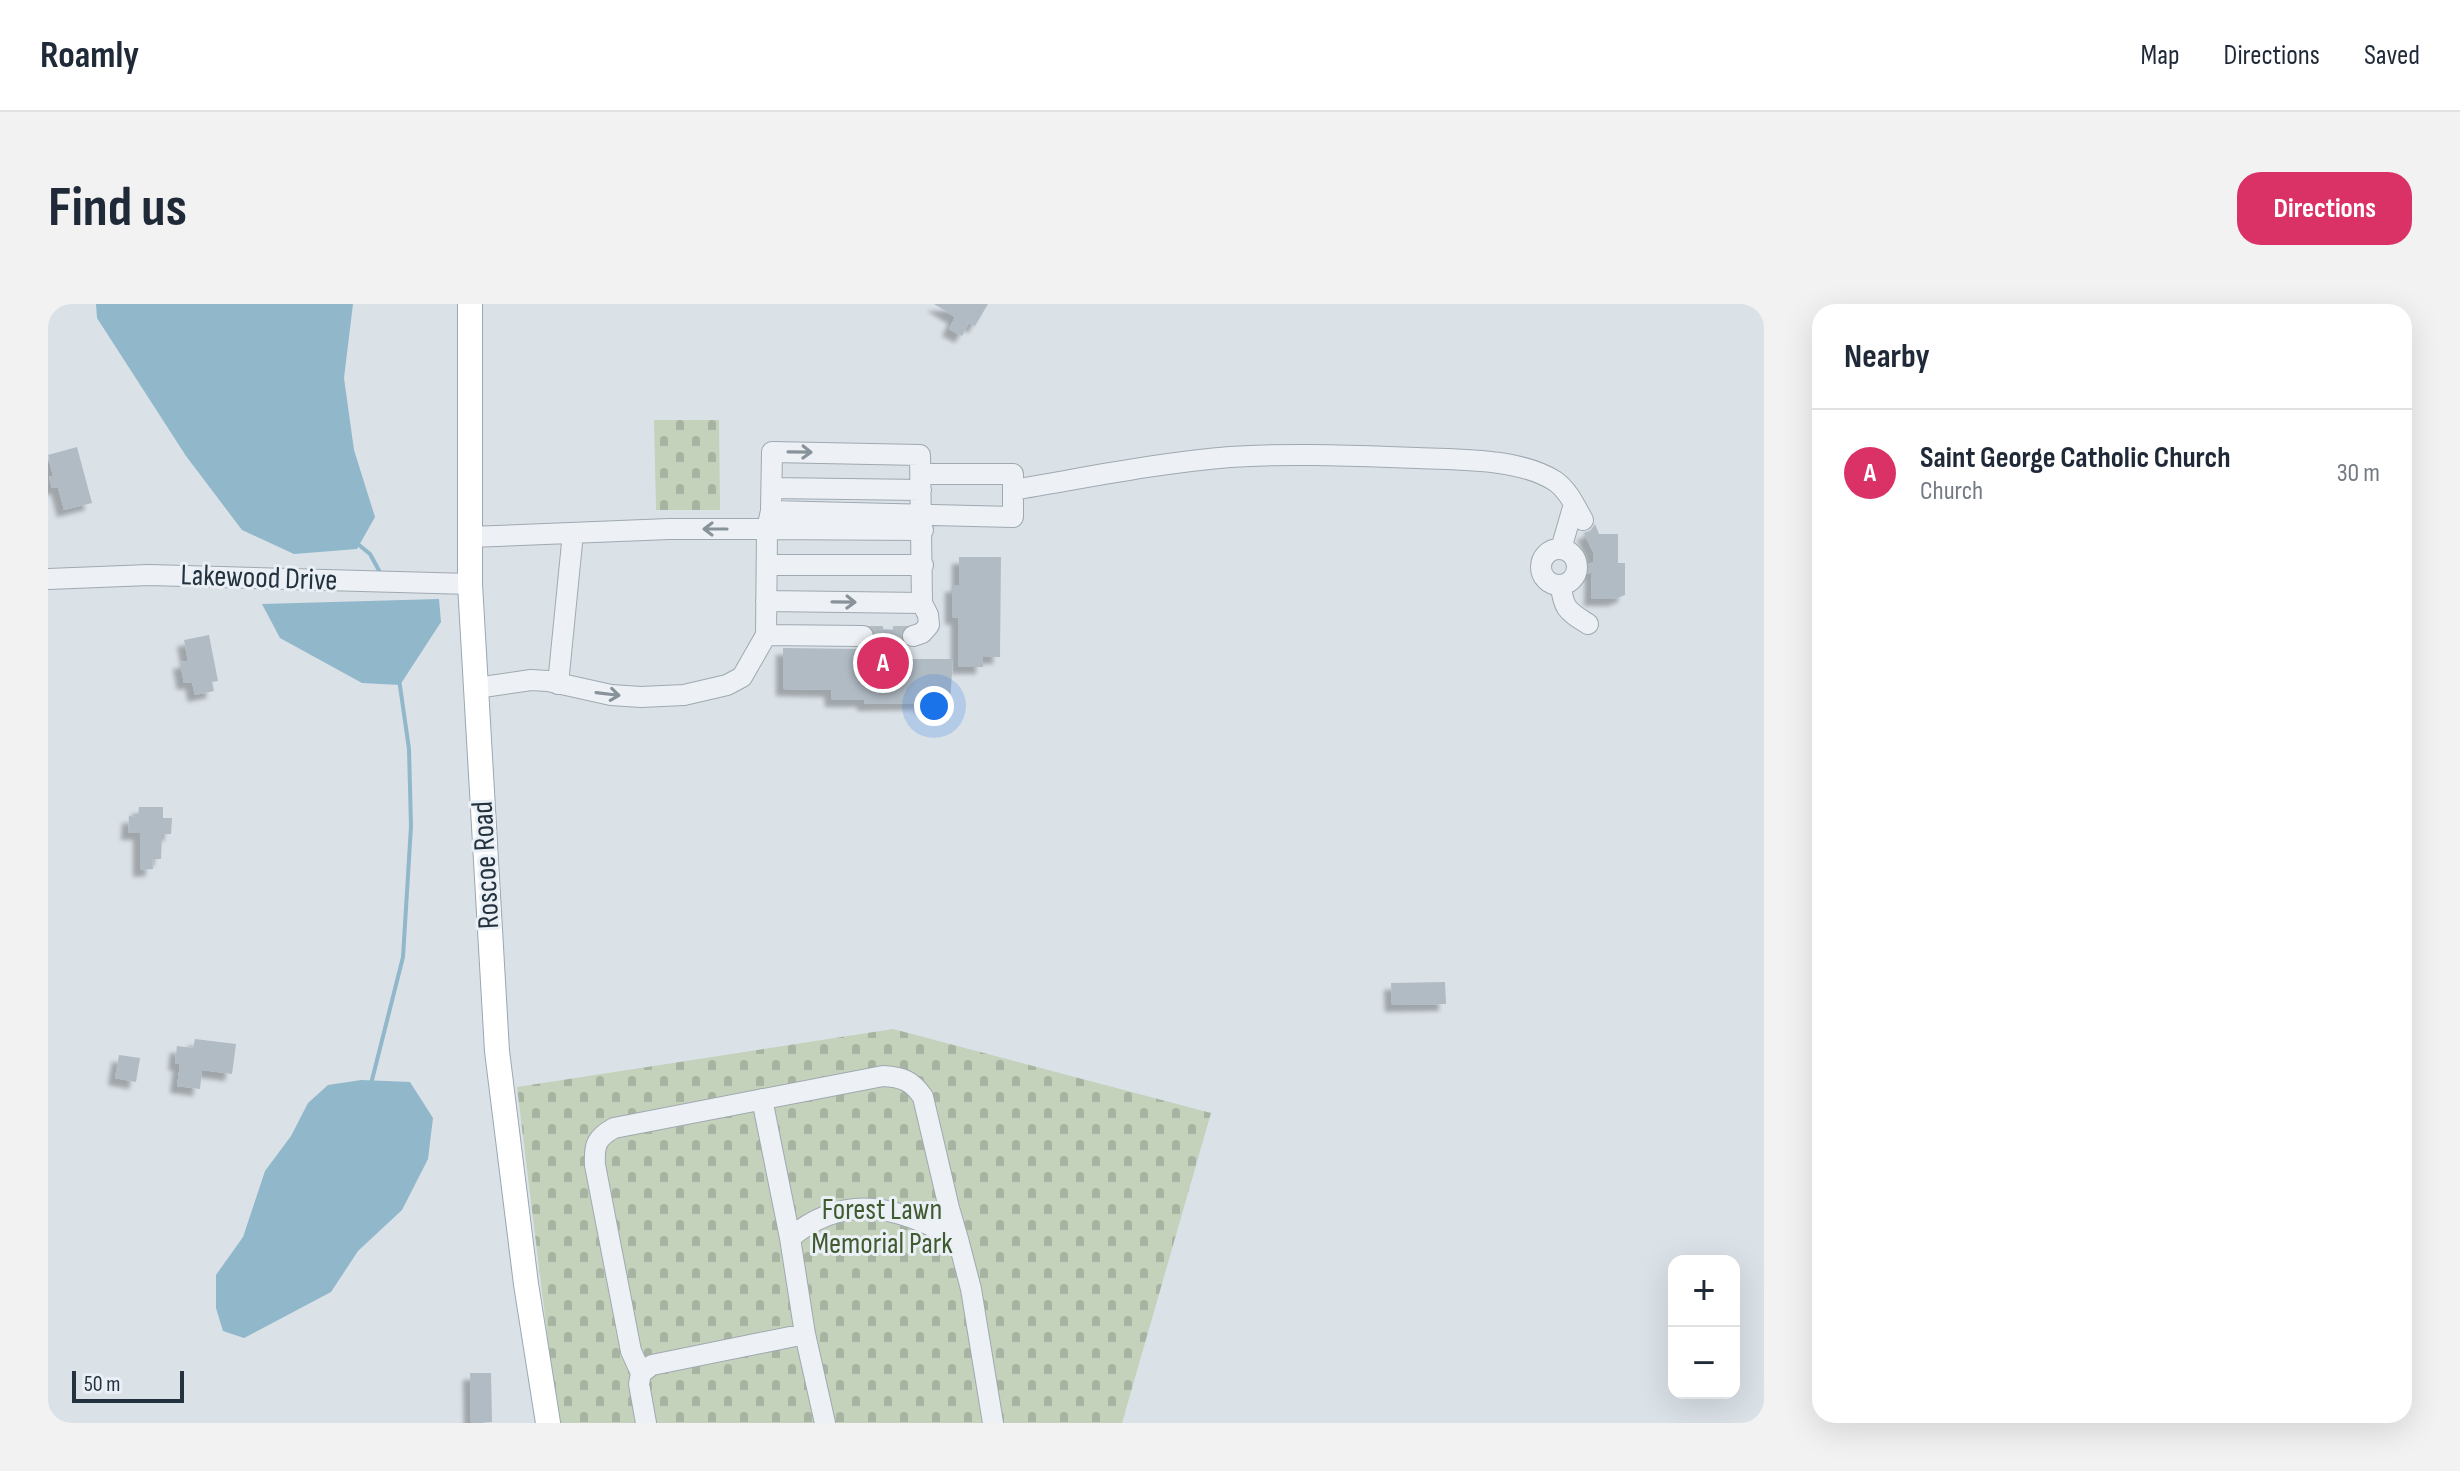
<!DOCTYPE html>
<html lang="en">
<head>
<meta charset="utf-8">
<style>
	:root { --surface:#fff; --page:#f2f2f3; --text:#1f2937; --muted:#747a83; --line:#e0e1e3; --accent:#da3167 }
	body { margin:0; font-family:"Sofia Sans Condensed",sans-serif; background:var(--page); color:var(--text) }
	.controls { position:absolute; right:24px; bottom:24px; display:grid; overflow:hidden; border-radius:16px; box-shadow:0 8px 32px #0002 }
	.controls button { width:72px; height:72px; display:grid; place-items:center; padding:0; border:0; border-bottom:2px solid var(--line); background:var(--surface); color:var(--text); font:40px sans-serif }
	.scale { position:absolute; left:24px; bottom:20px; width:112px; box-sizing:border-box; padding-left:8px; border:4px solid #23323e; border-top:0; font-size:22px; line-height:28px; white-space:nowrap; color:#23323e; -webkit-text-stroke:6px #eaf0f5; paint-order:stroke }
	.you { position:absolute; left:886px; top:402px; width:28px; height:28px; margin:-20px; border:6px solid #fff; border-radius:50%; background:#1a73e8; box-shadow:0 0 0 12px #1a73e833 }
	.badge { display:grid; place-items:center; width:52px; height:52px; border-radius:50%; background:var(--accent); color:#fff; font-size:26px; font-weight:700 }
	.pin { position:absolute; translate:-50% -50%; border:4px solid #fff; box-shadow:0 2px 8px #0006 }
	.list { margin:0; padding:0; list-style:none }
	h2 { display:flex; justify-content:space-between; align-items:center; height:104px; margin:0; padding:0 32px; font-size:34px }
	h2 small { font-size:26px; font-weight:400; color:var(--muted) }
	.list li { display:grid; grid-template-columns:52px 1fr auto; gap:24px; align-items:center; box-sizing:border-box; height:128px; padding:0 32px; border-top:2px solid var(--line) }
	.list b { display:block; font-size:30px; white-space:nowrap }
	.list p { margin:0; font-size:26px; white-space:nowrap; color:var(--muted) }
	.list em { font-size:26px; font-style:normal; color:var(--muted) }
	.map { position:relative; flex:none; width:1716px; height:1119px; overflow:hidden; border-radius:24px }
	header { display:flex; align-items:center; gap:48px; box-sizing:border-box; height:112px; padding:0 40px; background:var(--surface); border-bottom:2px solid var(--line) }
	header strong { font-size:38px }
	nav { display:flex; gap:44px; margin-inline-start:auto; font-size:28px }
	.intro { display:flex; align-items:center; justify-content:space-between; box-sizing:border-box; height:192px; padding:0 48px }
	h1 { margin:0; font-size:56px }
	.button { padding:20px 36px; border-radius:24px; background:var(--accent); color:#fff; font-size:28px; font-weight:700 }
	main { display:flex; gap:48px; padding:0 48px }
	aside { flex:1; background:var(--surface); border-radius:24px; box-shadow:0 8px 32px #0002 }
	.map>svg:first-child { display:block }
	.cemetery { fill:url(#cemetery-stones) }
	.water { fill:#91b7cb }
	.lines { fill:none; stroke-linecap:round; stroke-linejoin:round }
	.stream { stroke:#91b7cb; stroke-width:4 }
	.building { fill:#b1bbc4; filter:url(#shadow) }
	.minor-tunnel { stroke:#b5bec5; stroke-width:20; stroke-dasharray:20 10; stroke-linecap:butt }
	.minor-casing { stroke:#9fa9b1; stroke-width:22 }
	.major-casing { stroke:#99a8b3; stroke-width:26 }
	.minor { stroke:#edf1f5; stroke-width:20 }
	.major { stroke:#fff; stroke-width:24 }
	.oneway { stroke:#88929a }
	.labels { text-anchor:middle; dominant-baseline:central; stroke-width:6; stroke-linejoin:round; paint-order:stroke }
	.street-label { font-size:30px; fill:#23323e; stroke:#eaf0f5 }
	.park-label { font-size:30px; fill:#3f5b2f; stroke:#eaf0f5 }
</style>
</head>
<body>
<header>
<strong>Roamly</strong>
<nav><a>Map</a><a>Directions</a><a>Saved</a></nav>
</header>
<div class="intro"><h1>Find us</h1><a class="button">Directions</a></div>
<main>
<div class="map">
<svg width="1716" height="1119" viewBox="0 0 1716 1119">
	<defs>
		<pattern id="cemetery-stones" width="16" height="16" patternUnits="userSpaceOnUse" patternTransform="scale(2)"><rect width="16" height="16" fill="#c4d1bb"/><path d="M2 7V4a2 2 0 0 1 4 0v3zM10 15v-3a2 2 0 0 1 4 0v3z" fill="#a8b4a2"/></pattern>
		<filter id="shadow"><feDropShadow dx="-7" dy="7" stdDeviation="2" flood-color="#0004"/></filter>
	</defs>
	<rect width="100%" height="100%" fill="#dae1e7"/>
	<path class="cemetery" d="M606,116H671L672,206H608Z
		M845,725L1163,809L1074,1119H510L469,783Z"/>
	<path class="water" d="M48,0H305L296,74L306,146L327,213L309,245L246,250L194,226L138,152L49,14Z
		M391,295L393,318L352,381L314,379L232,334L214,300Z
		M313,776L362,778L385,814L380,855L354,906L310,947L283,988L196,1034L175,1027L168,1004V971L195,933L217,867L243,832L260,799L280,781Z"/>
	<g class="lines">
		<path class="stream" d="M311,241L322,250L334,272
			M324,776L355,653L363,522L361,445L351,375"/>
	</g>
	<path class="building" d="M886,0H940L927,22L921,19L914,32L901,25L907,13Z
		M29,143L44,199L16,206L10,183L4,184L1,173L5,172L0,151Z
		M1547,220L1551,230H1570V259H1577V291L1567,295H1543L1544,269L1520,270L1545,258V248L1536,229L1542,227Z
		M911,253H953L952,353H935V363H910V314L904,313V281H911Z
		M826,325L854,326L853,335L861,344V355H905L902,398H896V403L873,402V399L816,400V396H784L783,386L735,385V344L816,345L822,343L826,338Z
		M161,331L170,377L164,378L166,387L147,391L144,378L136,379L132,358L140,357L136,336Z
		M91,503H115V514H124L123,530H114L113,555H104L105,565L92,566V529H80L81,512L90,513Z
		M1397,678L1398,700L1344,701L1343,679Z
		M147,735L188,740L184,770L154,766L152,785L129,782L132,760L127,759L129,742L145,744Z
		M71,751L92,754L88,778L67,774Z
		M422,1069H443L444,1118L423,1119Z"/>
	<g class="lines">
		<path class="minor-tunnel" d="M815,332H865"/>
		<g class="minor-casing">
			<path id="minor" d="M724,184L873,186
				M965,186C1037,174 1109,159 1182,153C1244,149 1308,152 1370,154C1411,156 1471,154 1507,177C1520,186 1527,202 1535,216
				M723,207L965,213V170H873
				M422,233L621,225H719L718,331L694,373L679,381L636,391L593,393L563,391L500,377L483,376L428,384
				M1493 263a18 18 0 1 1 36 0a18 18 0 1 1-36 0Z
				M1513,245L1526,200
				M719,261H875
				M0,275L101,271L422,280
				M1513,281C1515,305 1520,307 1540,320
				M718,297L874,299
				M718,331L815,332
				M865,332L874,329L881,321L880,311L874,299L872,151L724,148L723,207L719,225L875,226
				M510,380L525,229
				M714,795L742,934
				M757,1030L777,1119
				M593,1069L583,1047L547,861C546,841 548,834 566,824L835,772C855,773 864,777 875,793L901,904L910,935
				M598,1119L591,1080L593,1069L604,1061L757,1030L742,934C798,887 851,903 910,935L923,985L945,1119"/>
		</g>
		<g class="major-casing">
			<path id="major" d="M422,0V280L449,747L478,980L500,1119"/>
		</g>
		<use href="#minor" class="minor"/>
		<use href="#major" class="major"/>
	</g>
	<defs><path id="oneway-shaft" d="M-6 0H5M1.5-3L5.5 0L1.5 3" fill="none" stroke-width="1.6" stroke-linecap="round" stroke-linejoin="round" transform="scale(2)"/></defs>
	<g class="oneway">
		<use href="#oneway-shaft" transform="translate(752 148) rotate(1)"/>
		<use href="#oneway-shaft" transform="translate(667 225) rotate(-180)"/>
		<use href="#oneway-shaft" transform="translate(796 298) rotate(1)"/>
		<use href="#oneway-shaft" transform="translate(560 390) rotate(7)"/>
	</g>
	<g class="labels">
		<g class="street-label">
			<text transform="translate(211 274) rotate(2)">Lakewood Drive</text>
			<text transform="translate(438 561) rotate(-93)">Roscoe Road</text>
		</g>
		<g class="park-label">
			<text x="834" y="906">Forest Lawn<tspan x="834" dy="34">Memorial Park</tspan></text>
		</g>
	</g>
</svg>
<div class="controls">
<button>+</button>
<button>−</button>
</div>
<div class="scale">50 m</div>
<div class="you"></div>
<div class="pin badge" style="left:835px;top:359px">A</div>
</div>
<aside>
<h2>Nearby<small></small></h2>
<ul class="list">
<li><span class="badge">A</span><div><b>Saint George Catholic Church</b><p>Church</p></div><em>30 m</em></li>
</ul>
</aside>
</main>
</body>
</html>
